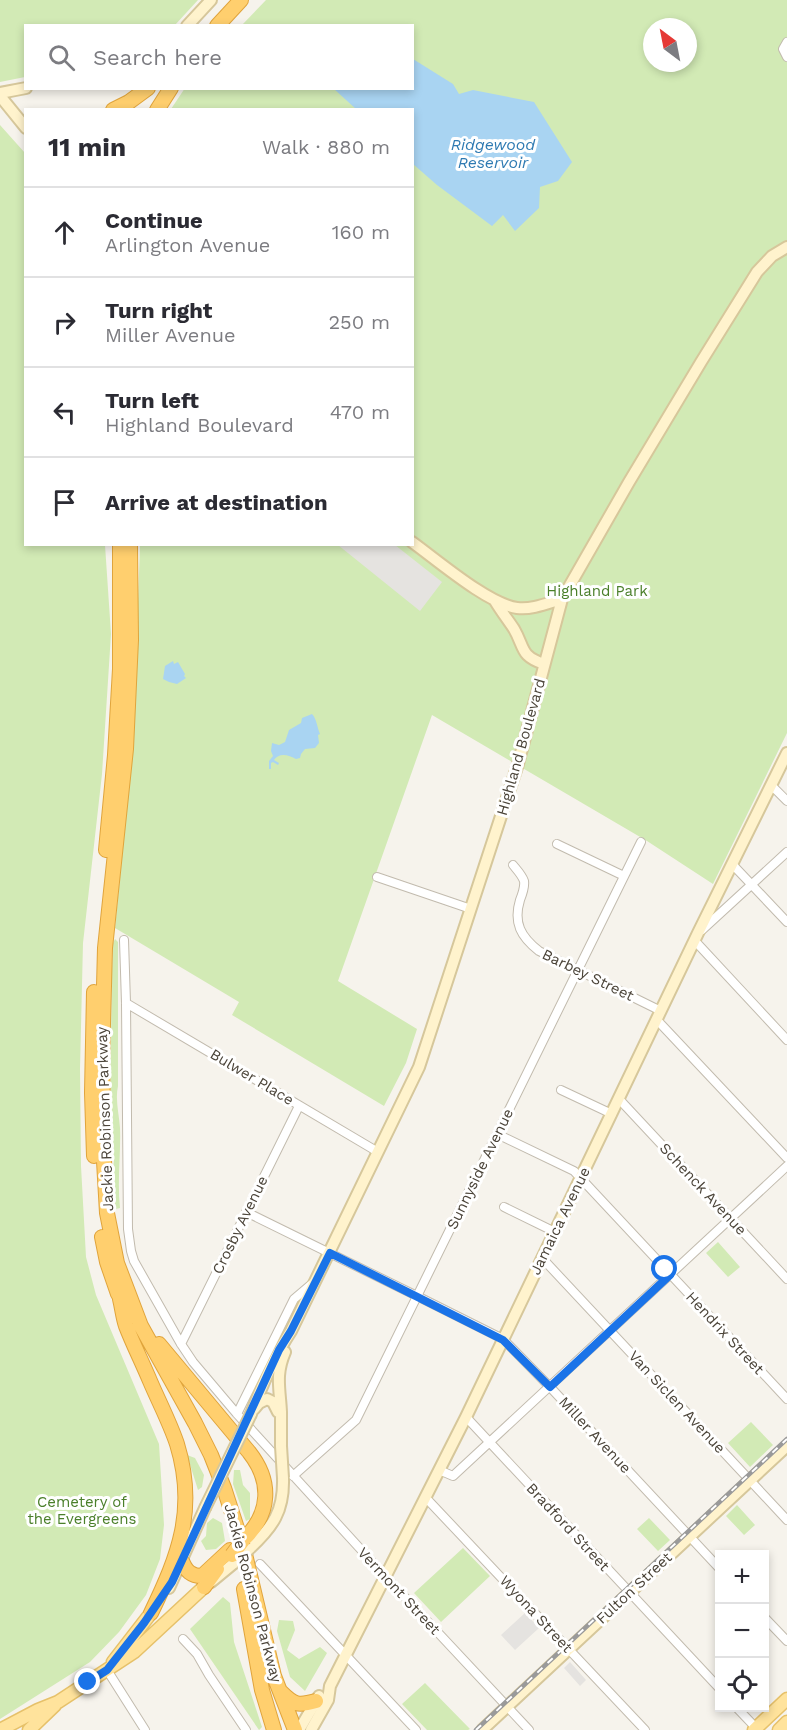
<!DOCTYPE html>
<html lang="en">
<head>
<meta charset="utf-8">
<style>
	:root { --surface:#fff; --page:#f2f2f3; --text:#2b2b33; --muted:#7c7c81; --line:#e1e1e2 }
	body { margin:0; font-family:"Work Sans",sans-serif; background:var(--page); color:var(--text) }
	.controls { position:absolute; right:18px; bottom:18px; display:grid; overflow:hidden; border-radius:0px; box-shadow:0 3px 9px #0003 }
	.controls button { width:54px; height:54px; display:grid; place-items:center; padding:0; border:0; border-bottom:2px solid var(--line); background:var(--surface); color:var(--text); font:30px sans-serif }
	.compass { position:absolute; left:643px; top:18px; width:54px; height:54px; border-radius:50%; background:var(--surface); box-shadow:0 3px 9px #0003; rotate:328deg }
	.stop { position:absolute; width:18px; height:18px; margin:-14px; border:4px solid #1a73e8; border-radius:50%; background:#fff }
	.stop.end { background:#1a73e8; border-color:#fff; box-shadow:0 2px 6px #0008 }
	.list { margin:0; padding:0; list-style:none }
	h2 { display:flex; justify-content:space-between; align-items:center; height:78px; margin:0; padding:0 24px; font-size:26px }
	h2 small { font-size:20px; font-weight:400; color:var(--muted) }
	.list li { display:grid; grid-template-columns:39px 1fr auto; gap:18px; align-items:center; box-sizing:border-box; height:90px; padding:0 24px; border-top:2px solid var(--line) }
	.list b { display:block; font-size:22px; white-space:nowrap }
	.list p { margin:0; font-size:20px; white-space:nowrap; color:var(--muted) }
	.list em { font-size:20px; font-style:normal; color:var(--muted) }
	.icon { flex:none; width:33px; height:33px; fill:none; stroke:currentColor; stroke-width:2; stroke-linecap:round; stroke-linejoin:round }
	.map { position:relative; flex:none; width:787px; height:1730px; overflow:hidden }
	.search { position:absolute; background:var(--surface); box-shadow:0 3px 9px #0003; left:24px; top:24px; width:390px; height:66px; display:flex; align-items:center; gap:15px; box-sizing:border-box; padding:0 21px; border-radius:0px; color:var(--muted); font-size:22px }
	.panel { position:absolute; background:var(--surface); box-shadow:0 3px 9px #0003; left:24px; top:108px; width:390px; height:438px; border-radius:0px }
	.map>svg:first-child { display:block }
	.green { fill:#d2eab5; fill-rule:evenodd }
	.parking { fill:#e5e3e0 }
	.water { fill:#a9d4f2 }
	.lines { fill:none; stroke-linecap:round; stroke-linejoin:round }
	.street-casing { stroke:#c2bbae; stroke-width:10 }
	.secondary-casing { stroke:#d6c79b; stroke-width:14 }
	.primary-casing { stroke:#e6c16a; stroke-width:15 }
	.highway-casing { stroke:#e0a43c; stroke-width:16 }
	.street { stroke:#fff; stroke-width:8 }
	.secondary { stroke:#fff3cd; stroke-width:10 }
	.primary { stroke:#ffe39c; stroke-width:12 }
	.highway { stroke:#ffcf6e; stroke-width:14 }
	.rail-casing { stroke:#9a9a9a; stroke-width:4.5 }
	.rail { stroke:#fff; stroke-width:2; stroke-dasharray:7; stroke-linecap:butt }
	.secondary-bridge-casing { stroke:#d6c79b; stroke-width:14; stroke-linecap:butt }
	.highway-bridge-casing { stroke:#e0a43c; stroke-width:16; stroke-linecap:butt }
	.secondary-bridge { stroke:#fff3cd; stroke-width:10 }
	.highway-bridge { stroke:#ffcf6e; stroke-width:14 }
	.route { stroke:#1a73e8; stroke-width:8 }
	.labels { text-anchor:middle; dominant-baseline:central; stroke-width:6; stroke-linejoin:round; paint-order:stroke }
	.park-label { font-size:15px; fill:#4a7f2a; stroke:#fff }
	.street-label { font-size:15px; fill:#4b4439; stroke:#fff }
	.water-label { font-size:16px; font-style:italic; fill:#2e7ab2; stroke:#fff }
</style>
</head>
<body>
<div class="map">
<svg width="787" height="1730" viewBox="0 0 787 1730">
	<rect width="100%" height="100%" fill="#f6f3ec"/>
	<path class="green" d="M0,0H198L175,25L26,26L25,77L0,82Z
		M266,0H787V733L713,884L647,841L432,715L338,981L417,1029L406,1063L384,1106L232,1015L239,1002L115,928L133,744L140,545L412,544V110L171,109L185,88H412V26L242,25ZM652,27H688V63H652Z
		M0,125L25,153L26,544L105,545L111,634L102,774L83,943L80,1069L81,1166L86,1257L96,1295L159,1444L164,1525L160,1559L146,1595L119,1632L90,1662L0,1719Z
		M115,939L118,942V1086C115,1100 119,1113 120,1128C121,1154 117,1181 120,1208L116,1209L115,1207L111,1184L114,1161L110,1099L112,971L113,943Z
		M718,1242L740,1267L728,1277L706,1253Z
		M751,1422L773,1445L750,1467L728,1443Z
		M187,1455L195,1458L204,1475L202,1487L198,1490Z
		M234,1470H240L243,1485L250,1493V1519L246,1521L233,1484Z
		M737,1505L755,1525L744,1535L726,1516Z
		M213,1518L222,1523L225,1541L216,1549L206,1550L201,1541L206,1536L207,1523Z
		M649,1518L670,1540L658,1551L637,1529Z
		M463,1548L490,1576L441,1622L414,1593Z
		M223,1597L230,1603L234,1642L262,1727L259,1730L190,1629Z
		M279,1620L293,1621L295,1630L287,1650L299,1659L320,1647L327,1653L305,1691L290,1677L277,1631Z
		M425,1683L470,1729L468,1730H427L402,1704Z"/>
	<path class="parking" d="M338,545H395L442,582L420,611Z
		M525,1613L539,1628L515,1650L501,1635Z
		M570,1662L586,1680L580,1686L564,1668Z"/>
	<path class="water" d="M413,59L453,84L459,94L473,90L534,102L572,162L558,181L540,187L539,208L515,231L503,215L492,226L437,185L413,164L412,110L356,109L334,89L412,88Z
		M173,661L174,664L178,662L185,674L184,676L186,678L177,684L169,682L163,679L165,666Z
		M312,714C317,719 317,728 320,734L318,735L319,743L315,748L305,749L301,754L300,758L296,759C289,755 279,752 274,760L279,763L278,765L273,762L271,763V769H269V761L273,756L271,751L272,743L279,745L285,742L289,730L301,723L302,718Z"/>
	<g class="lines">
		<g class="street-casing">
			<path id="street" d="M787,42L783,49L787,57
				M771,785L787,801
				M557,844L624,876
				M732,864L787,922
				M513,865C517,870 522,875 524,881C525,887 522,895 520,900C513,923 521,937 539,951L661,1011
				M377,877L471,909
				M702,930L787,852
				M124,940L126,1003L128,1229L131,1251L134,1261L181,1344L193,1362L237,1414L386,1577L529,1730
				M695,941L787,1040
				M126,1003L378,1152
				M657,1020L787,1158
				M561,1090L612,1114
				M619,1099L787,1279
				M497,1134L574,1171L787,1399
				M504,1207L555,1232
				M246,1212L417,1296L503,1339L550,1387L720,1569
				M542,1258L787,1520
				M181,1344L299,1106
				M237,1414L294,1299L314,1282
				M466,1417L720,1689
				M439,1470L453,1476L787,1166
				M293,1476L356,1420L641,842
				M426,1498L645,1730
				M260,1564L416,1730
				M764,1617L787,1641
				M183,1639L197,1654L209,1675L246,1730
				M107,1670L145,1730
				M737,1708L758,1730"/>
		</g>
		<g class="secondary-casing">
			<path id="secondary" d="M187,26L211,0
				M0,93L26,88
				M0,96L26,128
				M412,542C437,560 488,604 517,608C532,610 548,603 562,599
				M495,601C501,611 508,620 514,629C525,648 520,656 544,664
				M254,1409L259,1403L267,1399L273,1402L278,1412
				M251,1414C262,1385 274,1357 291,1331L419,1067L518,764L562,599L629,482L701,362L757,272L772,256L787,247
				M281,1446C281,1435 281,1424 281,1412C280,1389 275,1375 285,1352
				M249,1549C273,1527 284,1511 283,1478
				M211,1582L234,1563
				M169,1588L205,1508
				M299,1730L319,1696
				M311,1730L328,1700L330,1686L466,1417L698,933L787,753
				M482,1730L787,1446"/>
		</g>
		<g class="primary-casing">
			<path id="primary" d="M113,1662L151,1613
				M0,1730L38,1710L58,1702L134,1652L204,1587
				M29,1730L55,1705
				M754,1730L787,1699
				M779,1730L787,1722"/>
		</g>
		<g class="highway-casing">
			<path id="highway" d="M217,26L241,0
				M113,110L129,102L148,88
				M157,110L171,88
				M130,544L131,640L126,749L105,948L102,1062L104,1161L107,1213L117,1263L141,1326L195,1423L211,1455L224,1488L244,1550L274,1676L295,1730
				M106,850L115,755L120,669V544
				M94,1156L92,1093L94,992
				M102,1237L107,1262L118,1294
				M120,1299C122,1307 123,1317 126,1326C133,1344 142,1362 150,1381C159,1402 170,1423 177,1444C197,1509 179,1555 151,1613
				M159,1344L249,1452C272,1481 271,1513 244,1539
				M182,1561C186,1571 191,1576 202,1576L230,1550
				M204,1587L217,1569
				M244,1589L262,1690L274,1730
				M281,1692C294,1705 298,1706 316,1701"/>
		</g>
		<use href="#street" class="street"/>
		<use href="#secondary" class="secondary"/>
		<use href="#primary" class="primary"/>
		<use href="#highway" class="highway"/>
		<g class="rail-casing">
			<path id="rail" d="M476,1730L787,1439"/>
		</g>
		<use href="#rail" class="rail"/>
		<g class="secondary-bridge-casing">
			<path id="secondary-bridge" d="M281,1446L283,1478
				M205,1508L251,1414
				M234,1563L249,1549"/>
		</g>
		<g class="highway-bridge-casing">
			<path id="highway-bridge" d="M232,1555L244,1539"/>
		</g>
		<use href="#secondary-bridge" class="secondary-bridge"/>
		<use href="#highway-bridge" class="highway-bridge"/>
	</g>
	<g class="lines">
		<path class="route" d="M88,1682L107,1670L144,1623L172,1582L279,1350L291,1331L330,1253L503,1340L550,1387L670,1275L665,1269"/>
	</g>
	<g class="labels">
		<g class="park-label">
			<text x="597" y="591">Highland Park</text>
			<text x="82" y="1502">Cemetery of<tspan x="82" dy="17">the Evergreens</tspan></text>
		</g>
		<g class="street-label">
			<text transform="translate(521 747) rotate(-74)">Highland Boulevard</text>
			<text transform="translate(588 975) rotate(26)">Barbey Street</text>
			<text transform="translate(252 1077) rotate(31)">Bulwer Place</text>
			<text transform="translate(105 1119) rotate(-92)">Jackie Robinson Parkway</text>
			<text transform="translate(480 1169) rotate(-64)">Sunnyside Avenue</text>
			<text transform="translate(703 1189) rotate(47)">Schenck Avenue</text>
			<text transform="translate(560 1221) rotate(-64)">Jamaica Avenue</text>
			<text transform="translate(240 1225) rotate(-64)">Crosby Avenue</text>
			<text transform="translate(725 1333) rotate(47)">Hendrix Street</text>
			<text transform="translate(677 1402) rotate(47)">Van Siclen Avenue</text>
			<text transform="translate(595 1435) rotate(47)">Miller Avenue</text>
			<text transform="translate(568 1527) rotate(47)">Bradford Street</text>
			<text transform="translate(634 1588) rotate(-43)">Fulton Street</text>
			<text transform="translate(399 1591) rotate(47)">Vermont Street</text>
			<text transform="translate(253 1593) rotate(75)">Jackie Robinson Parkway</text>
			<text transform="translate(536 1614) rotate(47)">Wyona Street</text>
		</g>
		<g class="water-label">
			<text x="493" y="144">Ridgewood<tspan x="493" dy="18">Reservoir</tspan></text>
		</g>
	</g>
</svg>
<div class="controls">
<button>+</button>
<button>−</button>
<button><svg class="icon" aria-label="locate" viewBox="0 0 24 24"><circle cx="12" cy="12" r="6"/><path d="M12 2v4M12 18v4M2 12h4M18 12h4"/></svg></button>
</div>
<svg class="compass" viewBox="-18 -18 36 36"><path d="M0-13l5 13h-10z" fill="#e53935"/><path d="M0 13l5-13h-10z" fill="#7c7c81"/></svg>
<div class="stop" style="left:665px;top:1269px"></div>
<div class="stop end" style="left:88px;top:1682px"></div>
<div class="search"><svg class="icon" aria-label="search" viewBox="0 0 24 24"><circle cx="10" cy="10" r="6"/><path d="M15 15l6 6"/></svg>Search here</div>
<section class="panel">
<h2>11 min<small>Walk · 880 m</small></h2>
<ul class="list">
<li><svg class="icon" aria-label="ahead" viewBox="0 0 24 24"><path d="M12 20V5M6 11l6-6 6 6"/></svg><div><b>Continue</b><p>Arlington Avenue</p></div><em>160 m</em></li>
<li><svg class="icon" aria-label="right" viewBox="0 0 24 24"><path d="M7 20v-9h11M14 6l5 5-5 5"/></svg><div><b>Turn right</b><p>Miller Avenue</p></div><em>250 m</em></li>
<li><svg class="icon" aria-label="left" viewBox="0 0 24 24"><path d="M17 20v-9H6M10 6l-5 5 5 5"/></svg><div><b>Turn left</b><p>Highland Boulevard</p></div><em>470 m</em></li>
<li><svg class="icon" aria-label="arrive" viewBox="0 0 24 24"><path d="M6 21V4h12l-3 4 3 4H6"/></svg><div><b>Arrive at destination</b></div></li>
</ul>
</section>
</div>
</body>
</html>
